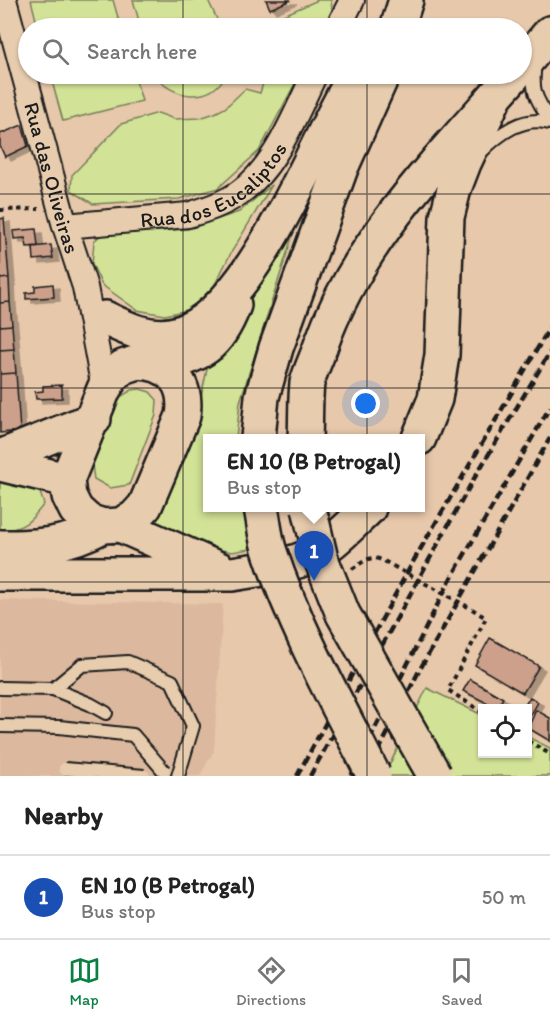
<!DOCTYPE html>
<html lang="en">
<head>
<meta charset="utf-8">
<style>
	:root { --surface:#fff; --page:#f2f2f2; --text:#222; --muted:#767676; --line:#e0e0e0; --accent:#0b8043 }
	body { margin:0; font-family:Itim,sans-serif; background:var(--page); color:var(--text) }
	.controls { position:absolute; right:18px; bottom:18px; display:grid; overflow:hidden; border-radius:0px; box-shadow:0 2px 4px #0004 }
	.controls button { width:54px; height:54px; display:grid; place-items:center; padding:0; border:0; border-bottom:2px solid var(--line); background:var(--surface); color:var(--text); font:30px sans-serif }
	.you { position:absolute; left:366px; top:404px; width:21px; height:21px; margin:-15px; border:4px solid #fff; border-radius:50%; background:#1a73e8; box-shadow:0 0 0 9px #1a73e833 }
	.badge { display:grid; place-items:center; width:39px; height:39px; border-radius:50%; background:var(--accent); color:#fff; font-size:20px; font-weight:700 }
	.pin { position:absolute; translate:-50% -50px; filter:drop-shadow(0 2px 3px #0008) }
	.pin::after { content:''; position:absolute; top:32px; width:21px; height:18px; background:inherit; clip-path:polygon(0 0,100% 0,50% 100%) }
	.popup { position:absolute; left:203px; top:434px; width:222px; height:78px; box-sizing:border-box; display:grid; place-content:center; border-radius:0px; background:var(--surface); filter:drop-shadow(0 2px 4px #0005); font-size:20px; white-space:nowrap; color:var(--muted) }
	.popup b { font-size:22px; color:var(--text) }
	.popup::after { content:''; position:absolute; left:50%; top:100%; margin-left:-12px; border:12px solid transparent; border-top-color:var(--surface) }
	.list { margin:0; padding:0; list-style:none }
	h2 { display:flex; justify-content:space-between; align-items:center; height:78px; margin:0; padding:0 24px; font-size:26px }
	h2 small { font-size:20px; font-weight:400; color:var(--muted) }
	.list li { display:grid; grid-template-columns:39px 1fr auto; gap:18px; align-items:center; box-sizing:border-box; height:84px; padding:0 24px; border-top:2px solid var(--line) }
	.list b { display:block; font-size:22px; white-space:nowrap }
	.list p { margin:0; font-size:20px; white-space:nowrap; color:var(--muted) }
	.list em { font-size:20px; font-style:normal; color:var(--muted) }
	.icon { flex:none; width:33px; height:33px; fill:none; stroke:currentColor; stroke-width:2; stroke-linecap:round; stroke-linejoin:round }
	.map { position:relative; flex:none; width:550px; height:776px; overflow:hidden }
	.search { position:absolute; background:var(--surface); box-shadow:0 2px 4px #0004; left:18px; right:18px; top:18px; height:66px; display:flex; align-items:center; gap:15px; box-sizing:border-box; padding:0 21px; border-radius:33px; color:var(--muted); font-size:22px }
	.sheet { height:162px; background:var(--surface) }
	nav { display:flex; justify-content:space-around; align-items:center; box-sizing:border-box; height:84px; border-top:2px solid var(--line); background:var(--surface); font-size:16px; color:var(--muted) }
	nav a { display:grid; justify-items:center; gap:3px }
	nav .on { color:var(--accent) }
	.map>svg:first-child { display:block }
	.built { fill:#dcb99e }
	.green { fill:#d2e296; stroke:#777f59; stroke-width:1.5 }
	.building { fill:#cca08b; stroke:#1c1c1c; stroke-width:1.5; filter:url(#shadow) }
	.lines { fill:none; stroke-linecap:round; stroke-linejoin:round }
	.lane-casing { stroke:#1c1c1c; stroke-width:16 }
	.street-casing { stroke:#1c1c1c; stroke-width:28 }
	.secondary-casing { stroke:#1c1c1c; stroke-width:38 }
	.primary-casing { stroke:#1c1c1c; stroke-width:38 }
	.highway-casing { stroke:#1c1c1c; stroke-width:38 }
	.path { stroke:#1c1c1c; stroke-width:4; stroke-dasharray:4.5 4.5; stroke-linecap:butt }
	.lane { stroke:#e7ccae; stroke-width:12 }
	.street { stroke:#e7ccae; stroke-width:24 }
	.secondary { stroke:#e7ccae; stroke-width:33 }
	.primary { stroke:#e7ccae; stroke-width:33 }
	.highway { stroke:#e7ccae; stroke-width:33 }
	.rail { stroke:#1c1c1c; stroke-width:4.5; stroke-dasharray:9 4.5; stroke-linecap:butt }
	.lane-bridge-casing { stroke:#1c1c1c; stroke-width:16; stroke-linecap:butt }
	.highway-bridge-casing { stroke:#1c1c1c; stroke-width:38; stroke-linecap:butt }
	.path-bridge { stroke:#1c1c1c; stroke-width:4; stroke-dasharray:4.5 4.5; stroke-linecap:butt }
	.lane-bridge { stroke:#e7ccae; stroke-width:12 }
	.highway-bridge { stroke:#e7ccae; stroke-width:33 }
	.grid { fill:none; stroke:#1c1c1c; stroke-width:1.5; stroke-opacity:0.55 }
	.labels { text-anchor:middle; dominant-baseline:central; stroke-width:4.5; stroke-linejoin:round; paint-order:stroke }
	.street-label { font-size:21px; fill:#1c1c1c; stroke:#e7ccae }
</style>
</head>
<body>
<div class="map">
<svg width="550" height="776" viewBox="0 0 550 776">
	<defs>
		<filter id="shadow"><feDropShadow dx="6" dy="4" stdDeviation="0" flood-color="#0004"/></filter>
	</defs>
	<rect width="100%" height="100%" fill="#e8c8ab"/>
	<filter id="ink" filterUnits="userSpaceOnUse"><feTurbulence type="fractalNoise" baseFrequency=".0167" numOctaves="2"/><feDisplacementMap in="SourceGraphic" scale="12" xChannelSelector="R" yChannelSelector="G"/><feConvolveMatrix kernelMatrix="1 2 1 2 8 2 1 2 1" color-interpolation-filters="sRGB"/></filter>
	<g filter="url(#ink)">
		<path class="built" d="M0,600L223,604L214,751L200,776H0Z"/>
		<path class="green" d="M31,0H113L121,28H38Z
			M133,0H208L221,28H141Z
			M318,0H331L332,10L323,28H254Z
			M50,74H134L142,101L63,121Z
			M154,74H226C212,105 171,99 154,74Z
			M266,74H300L259,151L218,188L179,199L93,204L71,190L72,175L121,124L158,113L174,119L200,118L215,113L225,108L245,89L260,93Z
			M272,185L232,251L214,286L192,309L165,315L137,310L102,285L92,264L94,241L101,235L188,229L239,212Z
			M304,199L240,402L236,438H208V508H242L256,548L232,552L207,547L156,522L182,456L194,430L209,360L221,359L248,294Z
			M140,389L150,392L157,400L156,415L129,485L110,488L94,479L92,465L120,397L132,390Z
			M0,477L38,487L44,504C31,521 23,530 0,530Z
			M427,688L482,715V754H528V737L550,748V776H384Z"/>
		<path class="building" d="M266,0H291L270,9Z
			M22,125L28,146L5,157L0,146V134Z
			M4,218L9,278L0,279V219Z
			M36,229L38,246L27,247L25,238L14,239L13,231Z
			M51,245L53,258L34,260L33,247Z
			M9,278L10,302L0,303V279Z
			M53,284L54,297L26,299V293L35,292V286Z
			M10,302L12,325L0,326V303Z
			M12,325L14,349L0,350V326Z
			M14,349L16,373L0,374V350Z
			M16,373L20,431L0,433V374Z
			M62,385V398L36,399L35,392L43,391V386Z
			M490,638L539,666L523,693L475,665Z
			M470,679L503,698L497,708L463,691Z
			M530,697L538,702L528,720V708H523Z
			M536,710L550,718V741L528,728Z"/>
		<g class="lines">
			<g class="lane-casing">
				<path id="lane" d="M535,63C531,90 535,98 550,120
					M481,152C499,134 523,115 550,123
					M0,688L53,689L82,665L128,662L172,681L193,726L178,776
					M53,689L90,704L106,713
					M0,726L59,727"/>
			</g>
			<g class="street-casing">
				<g id="street">
					<path id="s1" d="M4,0L65,226L85,287L104,389"/>
					<path d="M338,28L352,0"/>
					<path id="s2" d="M65,226L188,215C205,210 224,204 239,193C277,166 295,114 315,74"/>
				</g>
			</g>
			<g class="secondary-casing">
				<path id="secondary" d="M0,457L94,419
					M0,464L67,480"/>
			</g>
			<g class="primary-casing">
				<path id="primary" d="M522,66L550,33
					M105,318C127,329 150,340 175,334C252,317 316,136 356,74
					M138,362C171,363 188,384 183,416L145,506L134,518L120,525L103,526L88,521L76,510L69,496L67,480L104,389L113,375L123,367Z
					M161,366C202,354 218,347 234,305
					M419,438L435,399L442,355L447,217L454,189L464,163L496,95L515,74
					M120,525L219,569
					M0,547C40,547 67,545 103,526
					M0,574H232C261,569 298,566 323,549C339,538 355,521 369,508"/>
			</g>
			<g class="highway-casing">
				<path id="highway" d="M397,28L406,0
					M258,438L262,397L276,348L341,168L383,74
					M305,438C306,421 305,401 307,383C310,371 317,357 321,345C355,248 429,170 496,95"/>
			</g>
			<path class="path" d="M0,210L39,209
				M352,569C372,556 372,554 393,566
				M472,609L486,618L448,690L482,712
				M528,741L550,754"/>
			<use href="#lane" class="lane"/>
			<use href="#street" class="street"/>
			<use href="#secondary" class="secondary"/>
			<use href="#primary" class="primary"/>
			<use href="#highway" class="highway"/>
			<path class="rail" d="M297,776L414,560L550,327
				M310,776L472,482L550,352
				M351,776L450,580L550,407
				M366,776L419,671L550,438"/>
			<g class="lane-bridge-casing">
				<path id="lane-bridge" d="M59,727L133,735L164,771
					M65,769L144,776"/>
			</g>
			<g class="highway-bridge-casing">
				<path id="highway-bridge" d="M261,508C264,522 265,538 270,552C296,630 337,703 374,776
					M309,508L321,559L343,614L435,776"/>
			</g>
			<path class="path-bridge" d="M393,566L472,609"/>
			<use href="#lane-bridge" class="lane-bridge"/>
			<use href="#highway-bridge" class="highway-bridge"/>
		</g>
	</g>
	<path class="grid" d="M183,0V28M367,0V28M183,74V776M367,74V776M0,194H550M0,388H550M0,582H550"/>
	<g class="labels">
		<g class="street-label">
			<text stroke="none"><textPath href="#s2" startOffset="160">Rua dos Eucaliptos</textPath></text>
			<text stroke="none"><textPath href="#s1" startOffset="184">Rua das Oliveiras</textPath></text>
		</g>
	</g>
</svg>
<div class="controls">
<button><svg class="icon" aria-label="locate" viewBox="0 0 24 24"><circle cx="12" cy="12" r="6"/><path d="M12 2v4M12 18v4M2 12h4M18 12h4"/></svg></button>
</div>
<div class="you"></div>
<div class="pin badge" style="left:314px;top:581px;background:#1a4fb4">1</div>
<div class="popup"><b>EN 10 (B Petrogal)</b>Bus stop</div>
<div class="search"><svg class="icon" aria-label="search" viewBox="0 0 24 24"><circle cx="10" cy="10" r="6"/><path d="M15 15l6 6"/></svg>Search here</div>
</div>
<section class="sheet">
<h2>Nearby<small></small></h2>
<ul class="list">
<li><span class="badge" style="background:#1a4fb4">1</span><div><b>EN 10 (B Petrogal)</b><p>Bus stop</p></div><em>50 m</em></li>
</ul>
</section>
<nav>
<a class="on"><svg class="icon" aria-label="map" viewBox="0 0 24 24"><path d="M3 6l6-2 6 2 6-2v14l-6 2-6-2-6 2zM9 4v14M15 6v14"/></svg>Map</a>
<a><svg class="icon" aria-label="directions" viewBox="0 0 24 24"><path d="M12 3l9 9-9 9-9-9zM9 14v-3h6M13 9l2 2-2 2"/></svg>Directions</a>
<a><svg class="icon" aria-label="saved" viewBox="0 0 24 24"><path d="M7 4h10v16l-5-4-5 4z"/></svg>Saved</a>
</nav>
</body>
</html>
